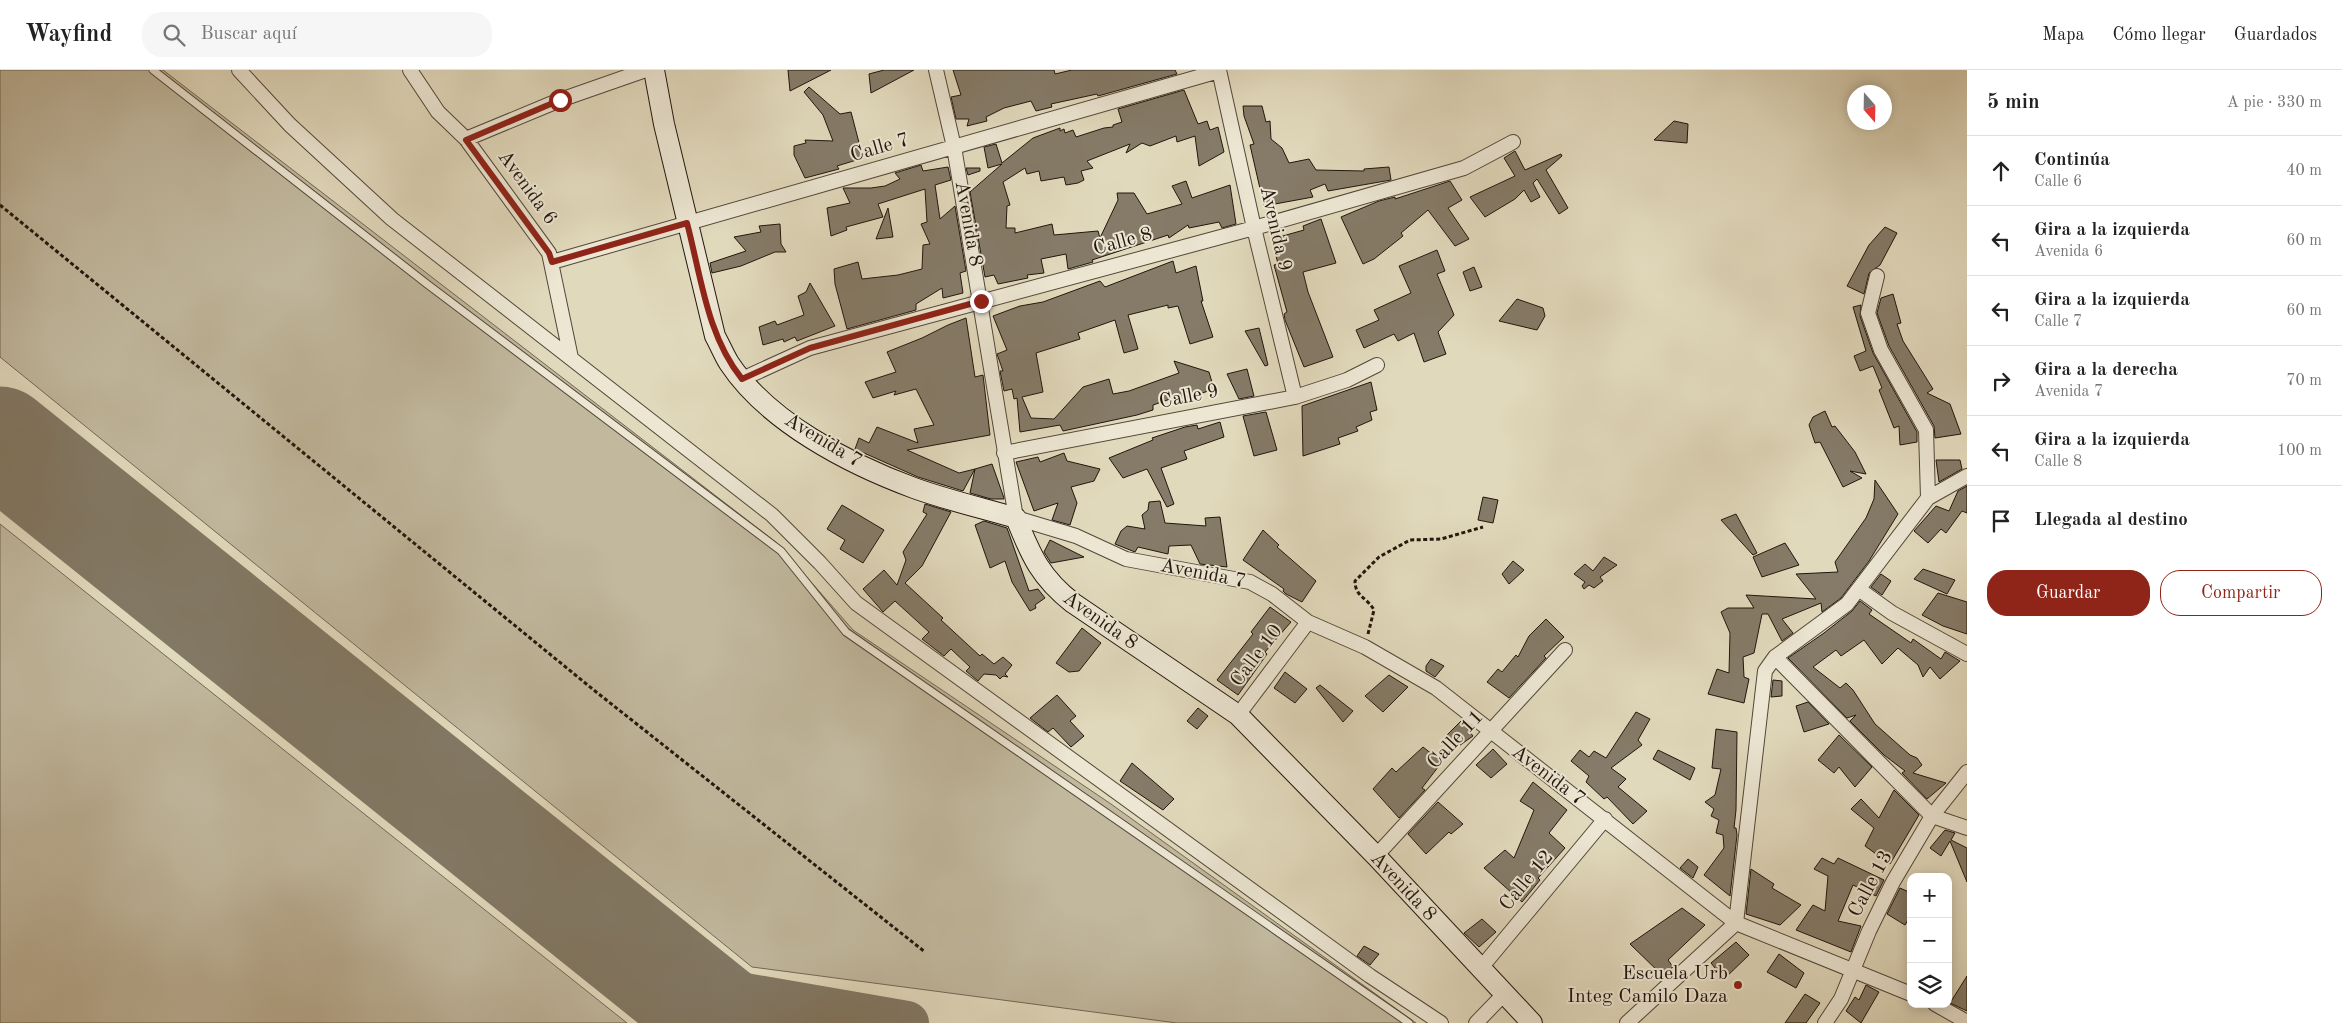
<!DOCTYPE html>
<html lang="es">
<head>
<meta charset="utf-8">
<style>
	:root { --surface:#fff; --page:#f6f6f6; --text:#222; --muted:#767676; --line:#e0e0e0; --accent:#8f2418 }
	body { margin:0; font-family:"Old Standard TT",serif; background:var(--page); color:var(--text) }
	.controls { position:absolute; right:15px; bottom:15px; display:grid; overflow:hidden; border-radius:10px; box-shadow:0 2px 12px #0003 }
	.controls button { width:45px; height:45px; display:grid; place-items:center; padding:0; border:0; border-bottom:1px solid var(--line); background:var(--surface); color:var(--text); font:25px sans-serif }
	.compass { position:absolute; left:1847px; top:15px; width:45px; height:45px; border-radius:50%; background:var(--surface); box-shadow:0 2px 12px #0003; rotate:160deg }
	.stop { position:absolute; width:15px; height:15px; margin:-11px; border:4px solid #8f2418; border-radius:50%; background:#fff }
	.stop.end { background:#8f2418; border-color:#fff; box-shadow:0 1px 5px #0008 }
	.list { margin:0; padding:0; list-style:none }
	h2 { display:flex; justify-content:space-between; align-items:center; height:65px; margin:0; padding:0 20px; font-size:21px }
	h2 small { font-size:16px; font-weight:400; color:var(--muted) }
	.list li { display:grid; grid-template-columns:32px 1fr auto; gap:15px; align-items:center; box-sizing:border-box; height:70px; padding:0 20px; border-top:1px solid var(--line) }
	.list b { display:block; font-size:19px; white-space:nowrap }
	.list p { margin:0; font-size:16px; white-space:nowrap; color:var(--muted) }
	.list em { font-size:16px; font-style:normal; color:var(--muted) }
	.actions { display:flex; gap:10px; padding:15px 20px }
	.actions a { flex:1; padding:11px 0; border:1px solid var(--accent); border-radius:20px; text-align:center; font-size:18px; color:var(--accent) }
	.actions .main { background:var(--accent); color:#fff }
	.icon { flex:none; width:28px; height:28px; fill:none; stroke:currentColor; stroke-width:2; stroke-linecap:round; stroke-linejoin:round }
	.map { position:relative; flex:none; width:1967px; height:953px; overflow:hidden }
	header { display:flex; align-items:center; gap:30px; box-sizing:border-box; height:70px; padding:0 25px; background:var(--surface); border-bottom:1px solid var(--line) }
	header strong { font-size:24px }
	nav { display:flex; gap:28px; margin-inline-start:auto; font-size:18px }
	.search { width:350px; height:45px; background:var(--page); display:flex; align-items:center; gap:12px; box-sizing:border-box; padding:0 18px; border-radius:20px; color:var(--muted); font-size:19px }
	main { display:flex }
	aside { flex:1; background:var(--surface) }
	.map>svg:first-child { display:block }
	.green { fill:#c1b89e; stroke:#726755 }
	.lines { fill:none; stroke-linecap:round; stroke-linejoin:round }
	.taxiway { stroke:#827864; stroke-width:44 }
	.runway { stroke:#827864; stroke-width:109 }
	.building { fill:#857b68; stroke:#22160c }
	.lane-casing { stroke:#524738; stroke-width:9 }
	.street-casing { stroke:#524738; stroke-width:16 }
	.secondary-casing { stroke:#22160c; stroke-width:22 }
	.path { stroke:#22160c; stroke-width:3; stroke-dasharray:4 2.5; stroke-linecap:butt }
	.lane { stroke:#ece6d3; stroke-width:7 }
	.street { stroke:#ece6d3; stroke-width:14 }
	.secondary { stroke:#ece6d3; stroke-width:20 }
	.route { stroke:#8f2418; stroke-width:6 }
	.poi-dot { fill:#8f2418; stroke:#ece6d3; stroke-width:2 }
	.labels { text-anchor:middle; dominant-baseline:central; stroke-width:4; stroke-linejoin:round; paint-order:stroke }
	.street-label { font-size:20px; fill:#22160c; stroke:#ece6d3 }
	.poi-label { font-size:20px; fill:#22160c; stroke:#ece6d3; text-anchor:end }
</style>
</head>
<body>
<header>
<strong>Wayfind</strong>
<div class="search"><svg class="icon" aria-label="search" viewBox="0 0 24 24"><circle cx="10" cy="10" r="6"/><path d="M15 15l6 6"/></svg>Buscar aquí</div>
<nav><a>Mapa</a><a>Cómo llegar</a><a>Guardados</a></nav>
</header>
<main>
<div class="map">
<svg width="1967" height="953" viewBox="0 0 1967 953">
	<rect width="100%" height="100%" fill="#e1d9bc"/>
	<filter id="stains"><feTurbulence type="fractalNoise" baseFrequency=".004" numOctaves="4"/><feColorMatrix values="0 0 0 0 .2 0 0 0 0 .09 0 0 0 0 .02 0 0 0 .5 -.17"/></filter>
	<radialGradient id="worn" r=".72"><stop offset=".6" stop-color="#630" stop-opacity="0"/><stop offset="1" stop-color="#630" stop-opacity=".3"/></radialGradient>
	<path class="green" d="M0,0H163L777,473L853,560L1111,734L1416,953H1177L752,897L0,287Z
		M0,454L627,953H0Z"/>
	<g class="lines">
		<path class="taxiway" d="M676,913L907,953"/>
		<path class="runway" d="M0,371L725,953"/>
	</g>
	<path class="building" d="M788,0H831L790,21Z
		M884,0H914L871,23L869,4Z
		M953,0H1054L1055,4L1072,0H1175L1177,4L1098,26L1097,24L1051,34L1052,37L1036,41L1031,31L1004,38L986,47L987,51L967,56L969,49H956L951,27L961,25Z
		M809,17L840,44L851,42L863,88L837,96L839,99L805,108L794,85V76L806,73L805,70L833,71L823,45L804,22Z
		M1184,20L1198,54L1207,51L1210,60L1218,57L1224,82L1199,96L1195,66L1177,72L1176,66L1150,76L1142,73L1126,83L1130,74L1087,91L1093,98L1081,101L1084,110L1078,113L1066,115L1064,107L1041,111L1039,101L1027,104L1025,98L1003,112L1010,135L1007,136L1006,158H1015V163L1052,154L1054,165L1098,161L1100,168L1118,130L1117,123H1134L1147,144L1182,134L1172,116L1186,111L1192,128L1230,115L1236,154L1222,158L1219,152L1189,158L1188,155L1169,168L1168,165L1092,190L1093,192L1068,199L1066,184L1041,189L1044,203L1027,205L1028,208L998,214L994,205L985,207L970,122L1002,94L988,98L984,77L996,74L1002,93L1033,68L1060,58V61L1064,59L1065,63L1073,60L1076,67L1104,58L1113,57V55L1122,52L1118,39Z
		M1243,36H1262L1266,52L1270,51L1271,69L1282,78L1289,93L1309,89L1316,100L1364,101V99L1389,97L1391,110L1328,121L1325,114L1310,120L1313,127L1264,136L1250,75L1254,74L1244,46Z
		M1674,51L1688,54L1687,73L1654,70Z
		M1515,81L1525,100L1561,84L1562,86L1546,100L1568,138L1559,144L1537,109L1533,113L1540,127L1531,132L1524,120L1515,129L1485,147L1470,127L1515,106L1504,88Z
		M921,95L923,101L948,97L951,110L935,115L940,149L955,136L966,201L960,203L963,223L943,228L942,218L916,234V240L847,259L835,214L834,199L858,192L862,209L898,205L922,199L923,175L930,174L921,154L927,152L925,119L878,134L883,147L846,157L847,160L831,166L827,138L850,133L843,118H871L885,116L900,109L895,103Z
		M966,98H980V101L968,105Z
		M1450,111L1462,130L1448,138L1469,169L1455,176L1428,140L1401,163L1403,166L1374,189L1363,194L1341,147L1379,131L1395,127V129Z
		M888,138L893,167L876,169Z
		M1321,149L1336,193L1303,202L1308,222L1333,287L1304,297L1285,250L1284,244L1287,242L1274,195L1278,194L1272,169L1304,160L1303,156Z
		M780,154L781,174L786,182H775L741,196L712,203L710,193L746,181L734,167L761,162L759,156Z
		M1885,157L1897,163L1880,195L1869,203L1864,224L1847,216L1869,175Z
		M1437,180L1445,201L1437,204L1454,245L1438,262L1446,284L1424,292L1414,263L1398,271L1394,264L1364,278L1356,260L1379,250L1374,240L1411,223L1399,196Z
		M1173,191L1176,203L1196,196L1203,231H1201L1213,267L1190,274L1178,236L1168,238V235L1128,245L1138,279L1124,283L1115,250L1078,263L1080,269L1036,283L1043,322L1022,327L1031,348L1054,349L1083,317L1109,309L1113,324L1129,321L1179,303L1174,291L1209,302L1214,319L1176,332L1173,328L1153,335V340L1137,345L1063,361L1060,355L1020,362L1017,328L1014,329L1012,319L1004,321L1000,301H1003L997,284L1007,280L993,246L1020,236L1043,232L1100,211L1105,217Z
		M1474,197L1482,217L1470,221L1463,202Z
		M810,213L835,256L797,271L795,267L784,272L783,269L763,275L759,257L775,251L777,255L804,245L798,226L806,222Z
		M1893,224L1901,253L1897,254L1903,271L1933,319L1927,323L1950,334L1961,364L1935,368L1934,356L1889,276L1877,243L1881,228Z
		M1517,229L1543,238L1545,246L1537,260L1499,251Z
		M1861,235L1860,246L1873,283L1917,362V372L1900,375L1899,356L1894,358L1879,320L1882,318L1873,296L1860,301L1854,286L1866,281L1853,237Z
		M966,248L975,307L983,305L990,365L907,380L959,403L975,399L963,421L918,407L855,379L859,368L869,373L877,357L918,373L914,359L934,355L916,319L894,325L896,321L873,328L865,312L896,302L887,282L922,268L948,255Z
		M1259,258L1268,295L1265,296L1245,261Z
		M1247,299L1254,326L1239,329L1227,304Z
		M1371,312L1377,340L1370,342L1372,350L1356,357L1358,361L1338,368L1340,374L1303,386L1302,336Z
		M1825,341L1832,357L1835,356L1855,382L1866,404L1850,401L1862,408L1843,417L1820,372L1815,373L1809,355L1813,347Z
		M1266,342L1277,380L1254,386L1243,346Z
		M1220,352L1224,367L1184,381L1187,389L1161,398L1174,434L1167,437L1147,399L1123,408L1109,388L1153,370L1152,368L1185,357L1197,355L1198,359Z
		M1064,383L1067,391L1100,399L1094,411L1071,417L1077,433L1070,455L1052,450L1058,433L1034,441L1016,392L1038,387L1040,392Z
		M1936,390H1960L1962,399L1939,412Z
		M992,394L1004,428V429H991L970,423L975,399Z
		M1875,410L1898,444L1869,491L1841,528L1822,542L1821,533L1782,549L1793,563L1782,571L1768,544H1762L1754,583L1743,587L1744,607L1749,609L1744,633L1708,624L1717,599L1729,603L1730,563L1721,542L1728,538H1754L1746,525L1816,529L1796,504L1838,502L1835,492L1866,448L1874,429Z
		M1967,416V443L1962,441L1946,463L1941,459L1928,473L1914,461L1936,436L1949,441L1958,421Z
		M1483,427L1498,430L1493,453L1478,450Z
		M1160,431L1165,453L1206,456L1205,448L1220,447L1227,497L1200,494L1191,475L1169,476L1168,484L1138,477L1135,482L1115,474L1121,461L1127,456L1145,459L1142,445L1148,440L1149,432Z
		M925,434L951,442L922,496L905,513L943,548L941,550L980,586L982,584L994,594L1003,587L1012,595L1005,604L1008,607L1003,606L1000,609L996,605L984,604L978,611L966,601L970,597L951,579L944,586L922,569L929,562L895,531L883,542L863,519L884,500L897,515L906,490L903,482L927,444L923,442Z
		M842,435L884,460L863,493L840,479L845,470L827,459Z
		M1736,444L1757,483L1753,485L1721,450Z
		M984,451L1007,458L1029,521L1038,519L1045,528L1035,535L1036,538L1030,541L1012,512L1005,491L990,498L975,455Z
		M1263,460L1279,475L1277,477L1316,511L1302,532L1286,524L1283,521L1284,519L1243,490Z
		M1050,470L1084,487L1051,493L1044,482Z
		M1785,473L1799,495L1762,507L1753,487Z
		M1604,487L1617,495L1600,507L1603,511L1594,518L1589,515L1584,519L1582,516L1585,512L1574,504L1585,494L1593,501Z
		M1513,491L1524,500L1509,514L1502,504Z
		M1923,499L1955,510L1947,524L1914,509Z
		M1881,504L1891,511L1882,525L1871,517Z
		M1938,523L1967,532V564L1943,556L1922,545Z
		M1860,531L1872,540L1869,544L1911,573L1913,569L1941,589L1945,582L1960,591L1940,609L1930,597L1923,607L1918,595L1898,578L1882,594L1864,570L1841,586L1836,580L1813,597L1840,618L1846,613L1853,620L1875,654L1910,685L1917,688L1922,695L1913,703L1946,713L1927,729L1902,703L1905,701L1884,685L1850,651L1856,645L1847,648L1788,588L1824,563L1852,541Z
		M1270,537L1291,552L1265,582L1267,584L1238,625L1217,610L1253,564L1251,562Z
		M1546,549L1564,567L1544,586L1546,588L1509,628L1487,612L1498,599L1502,602L1516,585L1518,587L1529,566Z
		M1082,558L1101,573L1079,601L1069,602L1056,593Z
		M1431,589L1444,596L1435,607L1426,601V596Z
		M1285,602L1307,619L1295,633L1274,618Z
		M1389,605L1408,617L1383,642L1365,626Z
		M1773,610L1782,611V626L1771,627Z
		M1320,615L1353,641L1343,652L1316,618Z
		M1057,625L1076,646L1070,651L1084,666L1071,677L1053,658L1048,662L1030,648Z
		M1808,632L1829,654L1804,662L1796,636Z
		M1198,638L1208,646L1197,659L1187,651Z
		M1636,642L1650,649L1638,670L1642,675L1611,698L1626,709L1618,717L1647,741L1633,754L1607,727L1604,729L1586,712L1589,706L1571,691L1580,680L1589,687L1594,681L1606,688Z
		M1461,651L1473,666L1456,678L1447,665Z
		M1716,659L1737,662L1736,740L1734,758H1736L1737,765L1730,826L1704,805L1724,778L1723,765L1716,763L1719,750L1711,746L1714,739L1705,732L1715,725L1721,699L1712,698Z
		M1839,665L1872,697L1855,717L1839,697L1834,703L1818,690Z
		M1423,677L1442,692L1422,718L1425,720L1399,748L1373,719L1392,698L1396,702Z
		M1493,679L1507,694L1491,708L1476,695Z
		M1658,680L1695,698L1690,710L1653,689Z
		M1132,693L1174,729L1163,740L1120,711Z
		M1533,712L1567,740L1549,763L1565,778L1538,808L1540,810L1522,832L1484,798L1505,780L1514,788L1534,740L1520,731Z
		M1894,720L1919,745L1890,794L1865,776L1874,758L1851,739L1861,729L1879,748Z
		M1438,732L1463,754L1451,764L1449,762L1426,784L1408,764Z
		M1945,760L1955,763L1951,770L1967,778V812L1950,771L1941,786L1930,778Z
		M1822,788L1834,794L1838,788L1884,810L1876,826L1853,815L1838,851L1861,856L1851,882L1796,860L1813,835L1825,841L1828,806L1814,799Z
		M1688,789L1698,797L1693,808L1680,798Z
		M1751,799L1774,814L1772,818L1801,835L1780,855L1746,844Z
		M1900,818L1911,823V845L1905,855L1887,844Z
		M1682,838L1705,855L1668,890L1673,897L1662,905L1630,874Z
		M1482,849L1496,862L1479,877L1464,863Z
		M1736,872L1749,885L1724,909L1711,893Z
		M1364,876L1379,884L1370,895L1357,886Z
		M1779,884L1804,903L1796,918L1767,902Z
		M1967,906V941L1950,933Z
		M1866,915L1879,922L1861,953L1846,941L1855,927L1859,930Z
		M1805,924L1820,933L1806,953H1785Z"/>
	<g class="lines">
		<g class="lane-casing">
			<path id="lane" d="M153,0L427,214L781,481L846,562L1409,953"/>
		</g>
		<g class="street-casing">
			<path id="street" d="M239,0L290,55L392,149L772,445L820,493L856,533L1370,906L1441,953
				M410,0L438,42L466,69L549,183L571,288
				M936,0L954,77L1016,448L1076,466L1126,489L1250,512L1272,524L1308,552L1365,577L1436,618L1736,853L1911,924
				M1219,0L1254,158L1295,327
				M466,69L560,30L646,0
				M552,192L1219,1
				M1877,206L1868,243L1881,280L1926,360L1928,428
				M742,309L810,278L1254,158L1464,98L1513,72
				M1004,383L1295,327L1347,310L1377,295
				M1860,520L1892,543L1967,584
				M1775,587L1932,746L1967,758
				M1238,645L1308,552
				M1376,786L1565,580
				M1480,899L1605,749
				M1935,934L1967,952
				M1476,953L1505,923
				M1627,953L1736,853L1765,601L1775,587L1847,534L1928,428L1967,406
				M1825,953L1841,929L1869,861L1893,812L1932,746L1967,702"/>
		</g>
		<g class="secondary-casing">
			<path id="secondary" d="M654,0L664,54L715,266C720,275 724,285 729,293C768,352 849,394 914,418C947,430 982,438 1016,448C1031,486 1041,508 1073,533L1238,645L1376,786L1532,953"/>
		</g>
		<path class="path" d="M0,135L595,621L925,882
			M1368,564L1374,540C1367,527 1355,527 1355,511L1379,487L1410,470L1441,469L1483,457"/>
		<use href="#lane" class="lane"/>
		<use href="#street" class="street"/>
		<use href="#secondary" class="secondary"/>
	</g>
	<g class="lines">
		<path class="route" d="M560,30L466,70L549,183L552,192L687,153C701,206 707,266 742,309L810,278L981,231"/>
	</g>
	<circle class="poi-dot" cx="1738" cy="915" r="5"/>
	<g class="labels">
		<g class="street-label">
			<text transform="translate(880 78) rotate(-16)">Calle 7</text>
			<text transform="translate(527 118) rotate(54)">Avenida 6</text>
			<text transform="translate(968 154) rotate(80)">Avenida 8</text>
			<text transform="translate(1275 159) rotate(77)">Avenida 9</text>
			<text transform="translate(1123 172) rotate(-15)">Calle 8</text>
			<text transform="translate(1189 327) rotate(-11)">Calle 9</text>
			<text transform="translate(823 371) rotate(31)">Avenida 7</text>
			<text transform="translate(1203 504) rotate(11)">Avenida 7</text>
			<text transform="translate(1100 551) rotate(35)">Avenida 8</text>
			<text transform="translate(1257 586) rotate(-53)">Calle 10</text>
			<text transform="translate(1456 670) rotate(-47)">Calle 11</text>
			<text transform="translate(1548 706) rotate(37)">Avenida 7</text>
			<text transform="translate(1527 811) rotate(-50)">Calle 12</text>
			<text transform="translate(1871 814) rotate(-62)">Calle 13</text>
			<text transform="translate(1403 817) rotate(47)">Avenida 8</text>
		</g>
		<g class="poi-label">
			<text x="1728" y="904">Escuela Urb<tspan x="1728" dy="23">Integ Camilo Daza</tspan></text>
		</g>
	</g>
	<rect width="100%" height="100%" filter="url(#stains)"/>
	<rect width="100%" height="100%" fill="url(#worn)"/>
</svg>
<div class="controls">
<button>+</button>
<button>−</button>
<button><svg class="icon" aria-label="layers" viewBox="0 0 24 24"><path d="M12 4l9 5-9 5-9-5zM3 14l9 5 9-5"/></svg></button>
</div>
<svg class="compass" viewBox="-18 -18 36 36"><path d="M0-13l5 13h-10z" fill="#e53935"/><path d="M0 13l5-13h-10z" fill="#767676"/></svg>
<div class="stop" style="left:560px;top:30px"></div>
<div class="stop end" style="left:981px;top:231px"></div>
</div>
<aside>
<h2>5 min<small>A pie · 330 m</small></h2>
<ul class="list">
<li><svg class="icon" aria-label="ahead" viewBox="0 0 24 24"><path d="M12 20V5M6 11l6-6 6 6"/></svg><div><b>Continúa</b><p>Calle 6</p></div><em>40 m</em></li>
<li><svg class="icon" aria-label="left" viewBox="0 0 24 24"><path d="M17 20v-9H6M10 6l-5 5 5 5"/></svg><div><b>Gira a la izquierda</b><p>Avenida 6</p></div><em>60 m</em></li>
<li><svg class="icon" aria-label="left" viewBox="0 0 24 24"><path d="M17 20v-9H6M10 6l-5 5 5 5"/></svg><div><b>Gira a la izquierda</b><p>Calle 7</p></div><em>60 m</em></li>
<li><svg class="icon" aria-label="right" viewBox="0 0 24 24"><path d="M7 20v-9h11M14 6l5 5-5 5"/></svg><div><b>Gira a la derecha</b><p>Avenida 7</p></div><em>70 m</em></li>
<li><svg class="icon" aria-label="left" viewBox="0 0 24 24"><path d="M17 20v-9H6M10 6l-5 5 5 5"/></svg><div><b>Gira a la izquierda</b><p>Calle 8</p></div><em>100 m</em></li>
<li><svg class="icon" aria-label="arrive" viewBox="0 0 24 24"><path d="M6 21V4h12l-3 4 3 4H6"/></svg><div><b>Llegada al destino</b></div></li>
</ul>
<div class="actions"><a class="main">Guardar</a><a>Compartir</a></div>
</aside>
</main>
</body>
</html>
